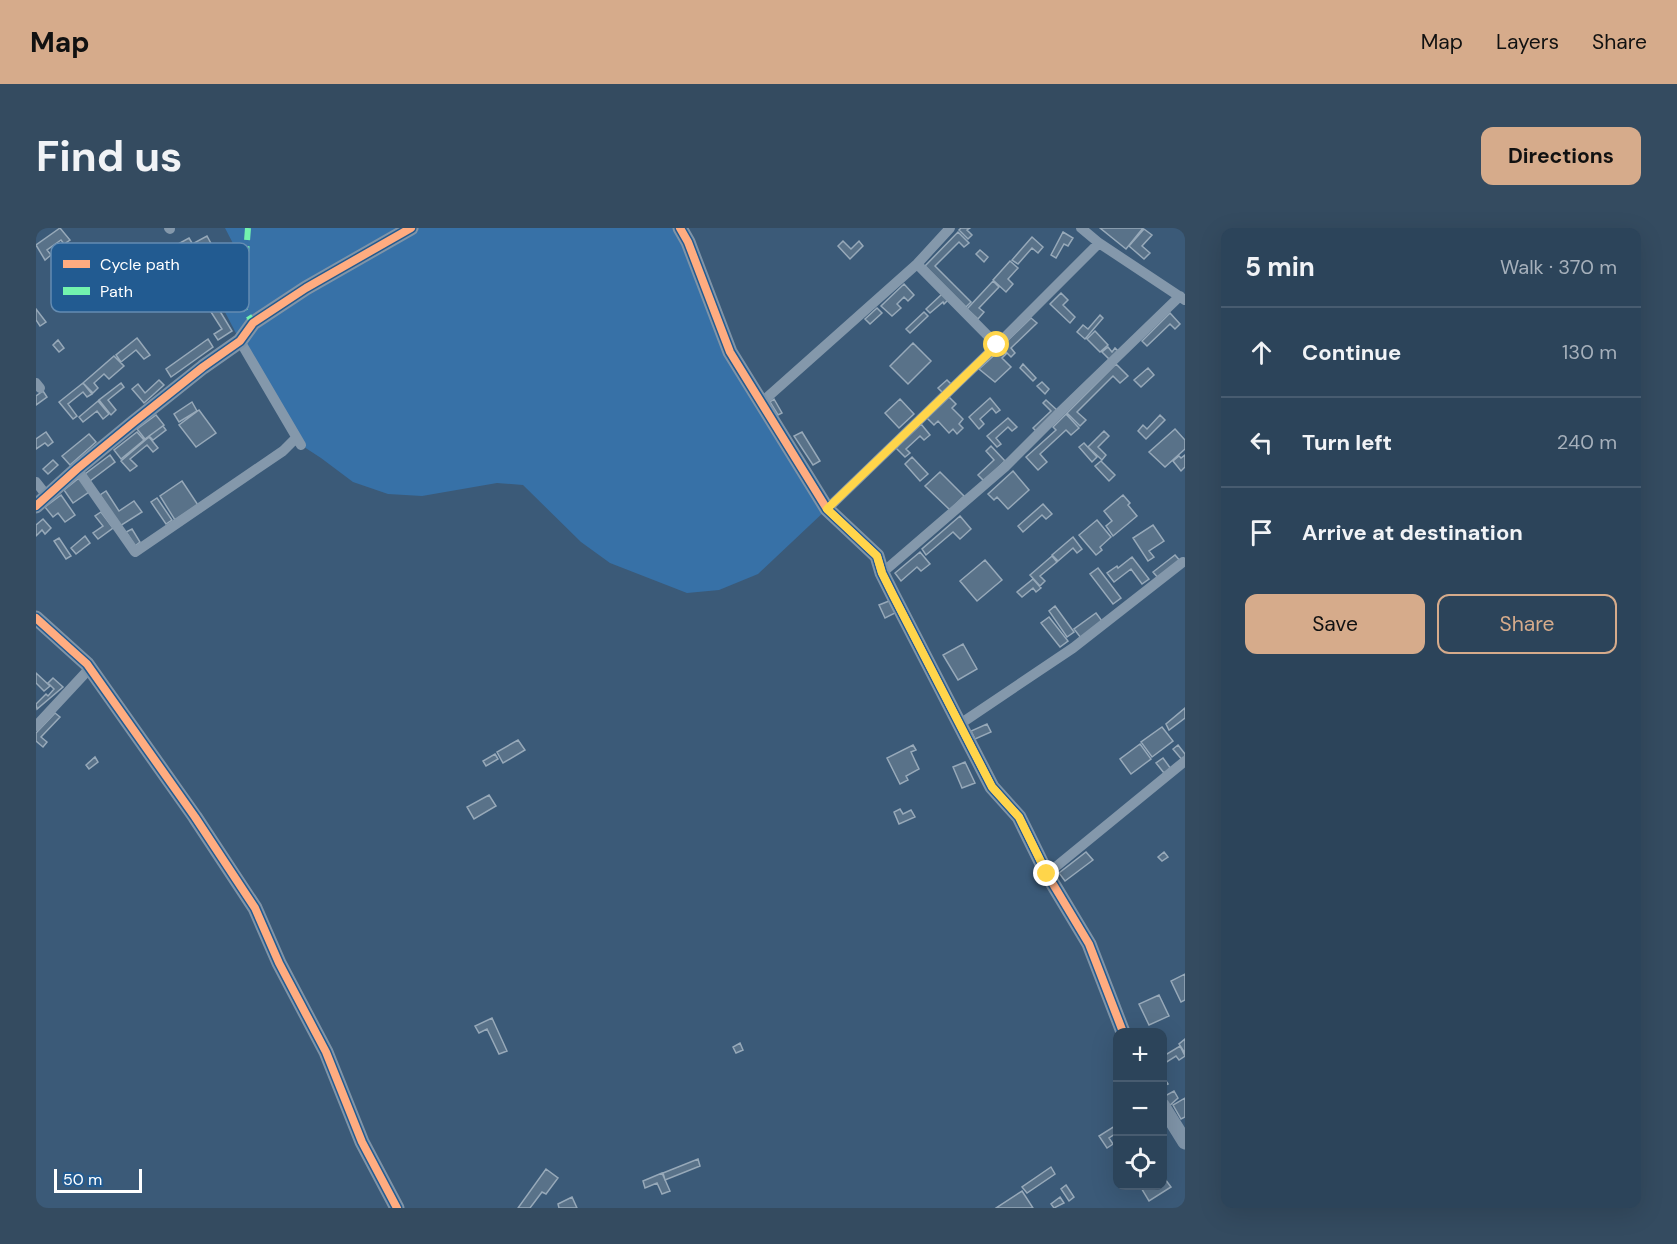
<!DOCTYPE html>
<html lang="en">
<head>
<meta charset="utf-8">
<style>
	:root { --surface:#2c445a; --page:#344b60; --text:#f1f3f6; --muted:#a6b0bb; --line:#485c70; --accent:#d6ab8b }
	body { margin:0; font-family:"DM Sans",sans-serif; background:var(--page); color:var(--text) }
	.controls { position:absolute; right:18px; bottom:18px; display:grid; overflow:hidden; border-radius:12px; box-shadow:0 6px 24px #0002 }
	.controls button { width:54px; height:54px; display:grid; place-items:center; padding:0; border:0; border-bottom:2px solid var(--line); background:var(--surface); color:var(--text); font:30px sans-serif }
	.scale { position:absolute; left:18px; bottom:15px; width:88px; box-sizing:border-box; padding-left:6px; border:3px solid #fff; border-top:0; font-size:16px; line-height:21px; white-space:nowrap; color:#fff; -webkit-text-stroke:4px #225b91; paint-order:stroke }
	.stop { position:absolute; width:18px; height:18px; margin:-14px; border:4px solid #ffd54a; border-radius:50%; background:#fff }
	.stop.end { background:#ffd54a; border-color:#fff; box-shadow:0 2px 6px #0008 }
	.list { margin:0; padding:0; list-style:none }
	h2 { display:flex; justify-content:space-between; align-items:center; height:78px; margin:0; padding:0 24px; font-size:26px }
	h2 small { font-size:20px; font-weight:400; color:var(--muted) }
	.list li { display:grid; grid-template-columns:39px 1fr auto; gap:18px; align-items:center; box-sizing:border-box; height:90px; padding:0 24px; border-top:2px solid var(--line) }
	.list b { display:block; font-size:22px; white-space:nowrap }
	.list em { font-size:20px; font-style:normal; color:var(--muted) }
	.actions { display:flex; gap:12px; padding:18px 24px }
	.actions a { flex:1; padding:14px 0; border:2px solid var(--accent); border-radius:12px; text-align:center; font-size:21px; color:var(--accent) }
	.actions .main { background:var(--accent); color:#111 }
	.icon { flex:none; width:33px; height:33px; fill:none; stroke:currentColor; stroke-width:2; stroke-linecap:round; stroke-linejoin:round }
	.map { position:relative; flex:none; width:1149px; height:980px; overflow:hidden; border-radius:12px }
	header { display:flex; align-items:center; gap:36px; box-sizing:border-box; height:84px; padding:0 30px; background:var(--accent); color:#111 }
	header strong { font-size:28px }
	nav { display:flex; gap:33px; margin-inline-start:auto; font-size:21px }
	.intro { display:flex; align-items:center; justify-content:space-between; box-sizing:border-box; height:144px; padding:0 36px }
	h1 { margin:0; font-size:42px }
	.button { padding:15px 27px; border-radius:12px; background:var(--accent); color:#111; font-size:21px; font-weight:700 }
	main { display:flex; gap:36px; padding:0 36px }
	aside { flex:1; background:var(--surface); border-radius:12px; box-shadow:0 6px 24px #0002 }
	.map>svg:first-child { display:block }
	.green { fill:#3771a7 }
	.building { fill:#597289; stroke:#97a9b9; stroke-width:1.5 }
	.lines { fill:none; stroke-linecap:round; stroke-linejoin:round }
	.street { stroke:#8498ab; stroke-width:10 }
	.secondary { stroke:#7f94a8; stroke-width:15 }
	.quiet { stroke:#73f3ae; stroke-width:6; stroke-dasharray:12 6; stroke-linecap:butt }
	.cycleway-casing { stroke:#225b91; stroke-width:11 }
	.cycleway { stroke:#ffac80; stroke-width:8 }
	.route { stroke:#ffd54a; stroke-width:8 }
	.key { fill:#225b91; stroke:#648cb2; stroke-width:1.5 }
	.key-label { font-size:16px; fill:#fff }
</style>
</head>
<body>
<header>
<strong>Map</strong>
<nav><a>Map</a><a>Layers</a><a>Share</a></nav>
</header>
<div class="intro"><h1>Find us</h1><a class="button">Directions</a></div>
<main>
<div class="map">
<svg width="1149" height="980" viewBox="0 0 1149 980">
	<rect width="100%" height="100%" fill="#3b5a78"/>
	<path class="green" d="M189,0H644L677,81L791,281L722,346L683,362L651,365L574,335L545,314L487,257L461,255L386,268L352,266L317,254L285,230L265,217L204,113L176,59L204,29Z"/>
	<path class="building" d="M24,0L34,12L28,16L25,12L11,22L15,27L9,32L0,17Z
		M925,0H934L931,2L936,7L932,11L923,2Z
		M1064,0H1107L1090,21Z
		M1108,1L1116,7L1106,18L1114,25L1108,31L1093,18Z
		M922,4L933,15L928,19L923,14L899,38L935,74L930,79L889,38Z
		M1027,4L1037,10L1032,18L1028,16L1020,30L1015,27Z
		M171,8L178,21L172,24L168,18L155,25L159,33L153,36L145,22Z
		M996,9L1007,19L1002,25L996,20L982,36L976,32Z
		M153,10L156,15L145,21L142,16Z
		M807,13L815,21L823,13L827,18L814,31L802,18Z
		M944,22L952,29L948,34L940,26Z
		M974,33L982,40L972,51L977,56L970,64L957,52Z
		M957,53L963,59L943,80L948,84L942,91L931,81Z
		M868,56L878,67L872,73L868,69L861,76L865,80L856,88L845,78Z
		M1025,65L1032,72L1027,77L1039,89L1034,95L1014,76Z
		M906,66L912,72L908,76L907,74L894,85L890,81Z
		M182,80L196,103L182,112L178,106L186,101L175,84Z
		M841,80L846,85L834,96L829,91Z
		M0,81L10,94L4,98L0,92Z
		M888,84L892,88L874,105L870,101Z
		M1134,85L1144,96L1139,101L1134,96L1111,118L1106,113Z
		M1064,87L1067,90L1049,111L1041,104L1047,97L1052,101Z
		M995,90L1001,95L975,120L979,125L975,129L965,119Z
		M1059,103L1072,117L1064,124L1051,111Z
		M101,110L114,127L108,131L100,122L85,134L80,127Z
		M172,111L177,119L135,149L130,141Z
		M22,112L28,120L23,124L17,117Z
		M877,115L895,133L872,156L854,138Z
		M1072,119L1076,124L1079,120L1084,125L1075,133L1066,124Z
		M965,121L970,126L966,130L975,139L959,154L943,141Z
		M78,128L88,138L73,151L68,146L58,155L62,160L57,165L47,155Z
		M987,136L1000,150L997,153L984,140Z
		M1080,136L1092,148L1084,155L1077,148L1041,184L1050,192L1044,198L1031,185Z
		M1112,140L1118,147L1105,159L1098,152Z
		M123,152L128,157L108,175L96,161L102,156L109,165Z
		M911,152L916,157L907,165L902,160Z
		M1006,154L1013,161L1009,166L1001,158Z
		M47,155L56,166L51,169L47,164L32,176L41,188L37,191L23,174Z
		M85,155L88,159L72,172L80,182L75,187L63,172Z
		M7,163L11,169L0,177V168Z
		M913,169L920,176L916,180L927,191L923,196L927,200L921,206L917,201L913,205L902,193L898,197L891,190Z
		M954,170L964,182L960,185L956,180L944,191L948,196L943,201L933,189Z
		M738,171L746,185L742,187L734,174Z
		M864,171L878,186L863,200L849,185Z
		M1010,172L1022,183L1001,204L997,200L1015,183L1007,175Z
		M62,173L73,186L67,191L61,183L47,194L43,189Z
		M156,174L161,183L143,194L138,186Z
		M163,182L180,205L160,219L143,197Z
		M1030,186L1043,200L1035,207L1030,202L1004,226L1011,234L1002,242L990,229L1020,202L1017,199Z
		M120,187L128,197L109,211L101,201Z
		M1124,187L1129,192L1110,211L1102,203L1107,197L1111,201Z
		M972,190L981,199L976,203L972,199L960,210L965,216L961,219L951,208Z
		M885,196L894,207L888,212L884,208L870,221L874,225L869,229L860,220Z
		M127,198L130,202L117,212L113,208Z
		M1139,201L1149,212V221L1129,239L1113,224Z
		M1068,203L1073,208L1062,219L1070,227L1066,232L1052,219Z
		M10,204L17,214L12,218L9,215L0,221V211Z
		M101,204L108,212L85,231L78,222Z
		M766,204L784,233L777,237L758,208Z
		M53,206L60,214L34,237L26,228Z
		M113,209L122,220L117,224L111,217L94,231L101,238L94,243L85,233Z
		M1048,215L1061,229L1056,234L1043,219Z
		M955,218L969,233L948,253L942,247L958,232L950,223Z
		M74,227L79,234L54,253L49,246Z
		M1149,227V239L1145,243L1137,233L1143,228L1145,230Z
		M876,229L892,246L884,253L869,236Z
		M17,232L22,237L12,246L7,241Z
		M1065,233L1079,247L1073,253L1059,238Z
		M977,243L993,262L972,281L961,269L958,272L952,266Z
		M904,244L928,268L914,282L889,258Z
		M43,250L53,264L37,275L28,262Z
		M146,253L162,277L139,292L124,268Z
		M70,263L83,283L98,273L106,284L84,298L64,267Z
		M25,267L39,287L29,294L22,285L17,289L9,279Z
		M1087,267L1094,275L1092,277L1101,288L1077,308L1070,298L1076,293L1068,283Z
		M121,270L136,292L130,296L115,274Z
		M1007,276L1016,286L1010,291L1006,287L987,304L982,298Z
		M65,284L77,300L62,311L57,305L67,298L59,288Z
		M924,288L935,301L924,311L917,304L890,327L886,321Z
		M7,291L15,300L9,306L6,302L0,308V297Z
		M1061,292L1075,309L1064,319L1066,322L1060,327L1043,307Z
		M1117,297L1128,313L1113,323L1118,329L1112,333L1097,310Z
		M96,301L104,314L99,318L90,304Z
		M49,308L54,315L40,326L35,320Z
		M1037,309L1046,321L1041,325L1037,320L1022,333L1016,327Z
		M23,310L35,328L30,331L18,313Z
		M884,324L894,336L885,343L881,339L865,353L859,345Z
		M1139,327L1145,334L1123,351L1117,344Z
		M1016,328L1021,334L1004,348L1009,353L1004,358L994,347Z
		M1096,329L1113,351L1106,356L1095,341L1078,354L1071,345L1081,338L1082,340Z
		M949,332L966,352L941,373L924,353Z
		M1062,340L1085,370L1077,376L1054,346Z
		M997,351L1005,360L1000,364L997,360L986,369L981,364Z
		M853,373L859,385L849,390L843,377Z
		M1019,378L1038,404L1031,409L1013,383Z
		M1060,385L1066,393L1045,410L1038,401Z
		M1013,389L1032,413L1024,419L1005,395Z
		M927,416L941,441L922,452L907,427Z
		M0,445L14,458L8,463L0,455Z
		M17,450L27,459L1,481L0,476L10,466L12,468L18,461L12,455Z
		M1149,480V490L1133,502L1130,496Z
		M19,485L24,489L5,509L11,514L7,519L0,513V505Z
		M951,496L955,504L939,511L935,503Z
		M1126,499L1137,513L1116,529L1105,514Z
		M482,512L489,522L467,535L461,524Z
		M1104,516L1115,531L1095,546L1084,531Z
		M877,517L880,522L875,524L883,541L870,548L872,552L864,556L851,530Z
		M1142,517L1149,526V531L1147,533L1137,521Z
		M459,526L462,531L450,538L447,533Z
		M59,529L62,534L53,541L50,537Z
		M1127,530L1135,541L1128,545L1120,535Z
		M929,534L939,555L926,560L917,539Z
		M453,567L460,578L438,591L431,579Z
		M864,581L867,586L875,582L879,589L863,596L858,584Z
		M1050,624L1057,632L1029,653L1023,645Z
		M1128,624L1132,629L1126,633L1122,629Z
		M1149,746V772L1145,774L1135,753Z
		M1123,767L1133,788L1113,797L1103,776Z
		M456,790L471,823L463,826L451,801L443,805L439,798Z
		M1149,811V825L1143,816Z
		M704,815L707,822L700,825L697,819Z
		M1144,818L1149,828L1143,832L1140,828L1126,837V829Z
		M1126,847L1132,856L1126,859Z
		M1138,863L1142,870L1132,879L1127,869Z
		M1149,870V889L1145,891L1137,877Z
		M1082,896V904L1073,910L1077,916L1071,920L1063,908Z
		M662,931L664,938L629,952L627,945Z
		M1015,939L1019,946L991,965L986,959Z
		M510,941L522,950L510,966L506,964L494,980H482Z
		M626,945L634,963L626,966L621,955L609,960L607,953Z
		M1126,947L1135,959L1113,973L1104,958H1126Z
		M1030,957L1038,969L1033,973L1025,961Z
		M986,963L997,980H960Z
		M536,969L541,980H523L522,976Z
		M1024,969L1028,975L1018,980L1015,976Z"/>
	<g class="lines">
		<path class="street" d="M133,0L134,1
			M1045,0L1063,15L1149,72
			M881,36L961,117
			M204,113L265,217
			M0,155L4,160
			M726,174L881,36L914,0
			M41,241L99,324L247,223L260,210
			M0,254L11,268
			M791,281L961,117L1063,15
			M846,345L969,239L1024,184L1144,68
			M924,496L1037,420L1147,334
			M0,498L54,440
			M1011,646L1149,533"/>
		<path class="secondary" d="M644,0L652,14L694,124L791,281L841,328L846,345L857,367L956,559L983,589L1011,646L1053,716L1087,804
			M0,278L41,241L98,194L167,139L204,113L217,95L270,60L375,0
			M0,390L51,436L159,589L219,680L243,735L290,824L326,914L361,980
			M1126,877L1149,914"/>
		<path class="quiet" d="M212,0L206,77L217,95"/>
		<g class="cycleway-casing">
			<path id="cycleway" d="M644,0L652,14L694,124L791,281L841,328L846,345L857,367L956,559L983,589L1011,646L1053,716L1087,804
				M0,278L41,241L98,194L167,139L204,113L217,95L270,60L375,0
				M0,390L51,436L159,589L219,680L243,735L290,824L326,914L361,980"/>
		</g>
		<use href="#cycleway" class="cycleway"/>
	</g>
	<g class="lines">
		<path class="route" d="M961,117L791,281L841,328L846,345L857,367L956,559L983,589L1011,646"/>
	</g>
	<rect x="15" y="15" width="198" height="69" rx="9" class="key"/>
	<rect x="27" y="32" width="27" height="8" fill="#ffac80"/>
	<rect x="27" y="59" width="27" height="8" fill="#73f3ae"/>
	<g class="key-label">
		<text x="64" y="42">Cycle path</text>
		<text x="64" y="69">Path</text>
	</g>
</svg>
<div class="controls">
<button>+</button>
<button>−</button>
<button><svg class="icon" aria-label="locate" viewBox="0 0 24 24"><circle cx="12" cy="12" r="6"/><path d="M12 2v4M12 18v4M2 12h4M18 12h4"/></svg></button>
</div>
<div class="scale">50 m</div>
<div class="stop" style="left:961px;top:117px"></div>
<div class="stop end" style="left:1011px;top:646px"></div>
</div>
<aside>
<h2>5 min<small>Walk · 370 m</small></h2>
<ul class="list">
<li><svg class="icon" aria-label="ahead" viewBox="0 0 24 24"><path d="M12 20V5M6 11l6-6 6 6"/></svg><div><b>Continue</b></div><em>130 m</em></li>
<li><svg class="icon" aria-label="left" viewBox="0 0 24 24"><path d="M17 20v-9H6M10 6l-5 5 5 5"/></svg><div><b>Turn left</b></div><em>240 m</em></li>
<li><svg class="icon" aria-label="arrive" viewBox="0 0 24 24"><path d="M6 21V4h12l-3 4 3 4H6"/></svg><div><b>Arrive at destination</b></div></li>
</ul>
<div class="actions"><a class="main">Save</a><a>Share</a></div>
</aside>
</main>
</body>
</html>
